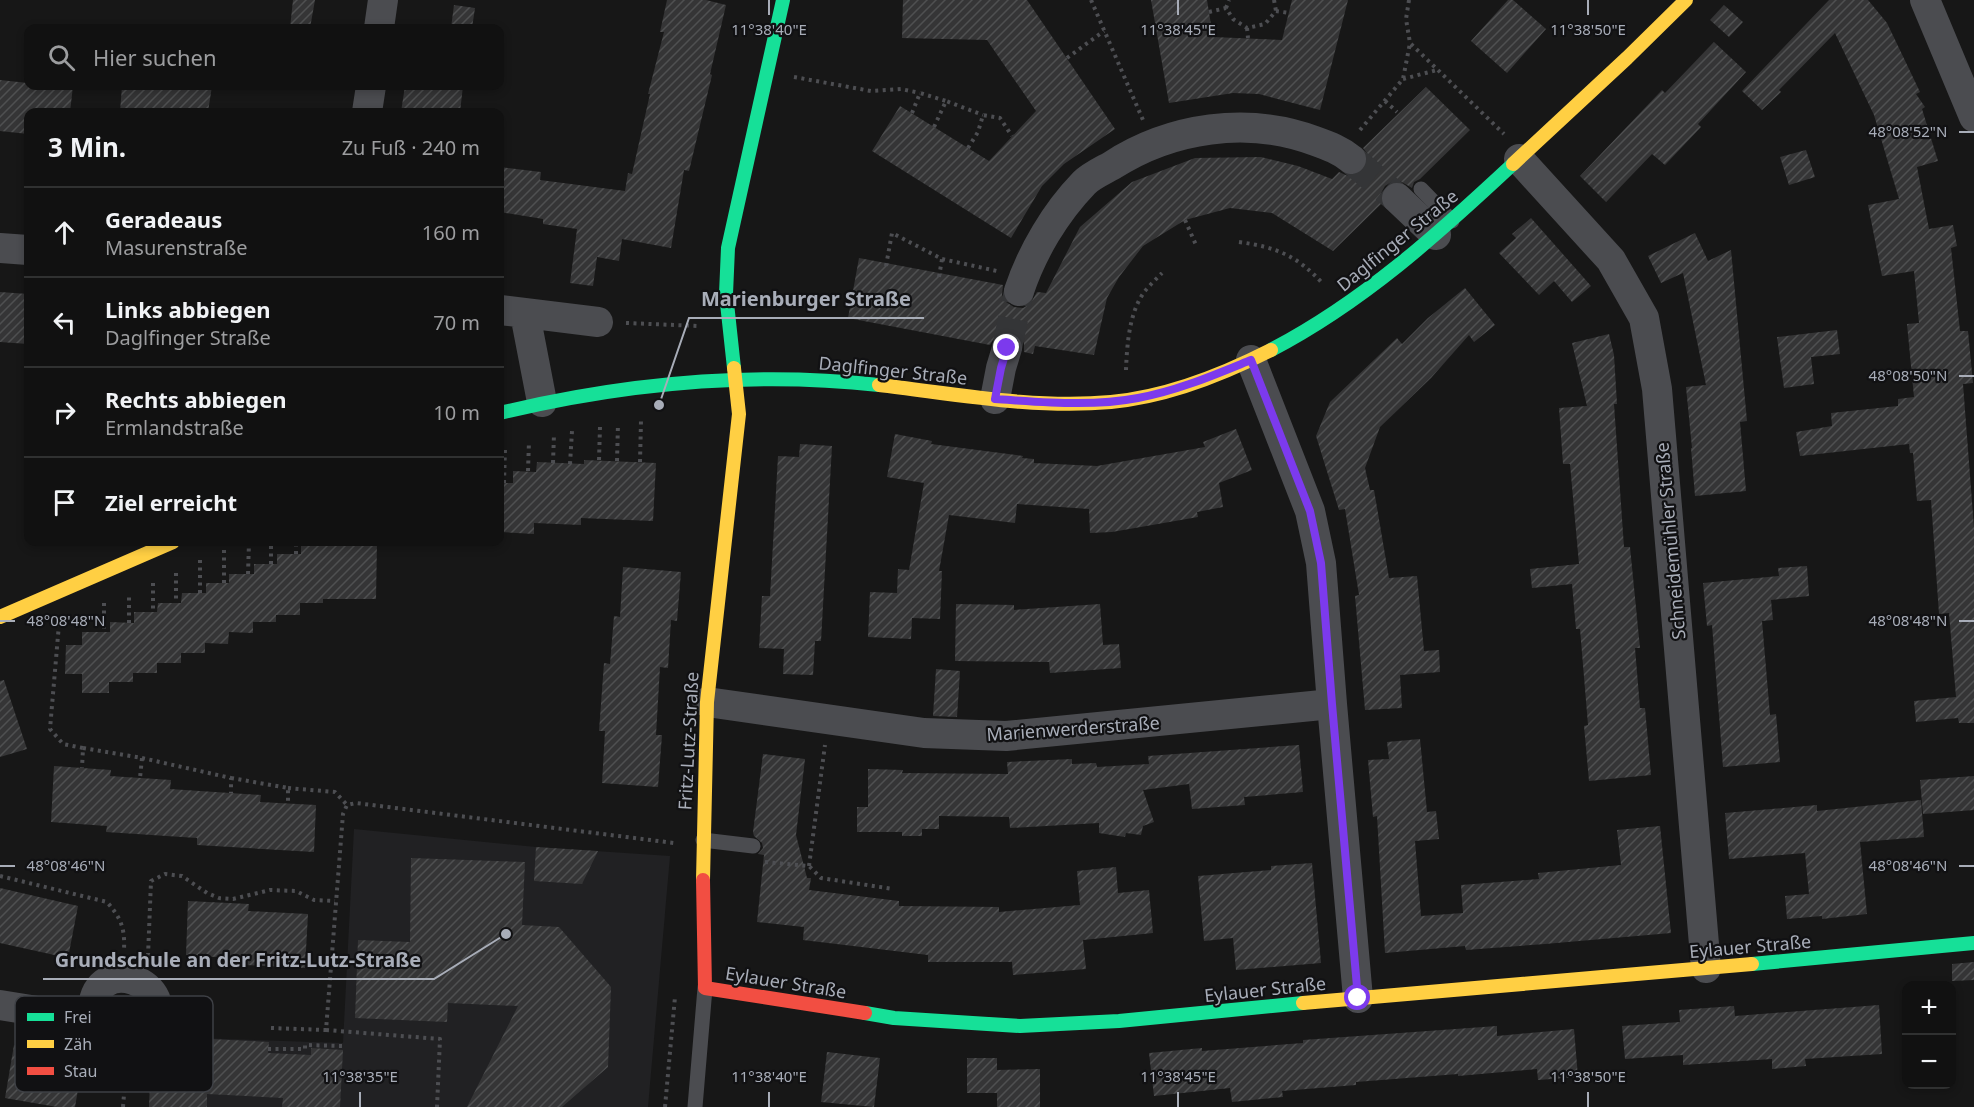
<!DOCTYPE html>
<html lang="de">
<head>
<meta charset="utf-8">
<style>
	:root { --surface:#111; --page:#1a1a1a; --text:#f1f3f6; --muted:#9c9d9f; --line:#303131 }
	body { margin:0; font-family:"Noto Sans",sans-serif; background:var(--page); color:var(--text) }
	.controls { position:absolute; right:18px; bottom:18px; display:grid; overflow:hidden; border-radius:12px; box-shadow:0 3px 9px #0003 }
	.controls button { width:54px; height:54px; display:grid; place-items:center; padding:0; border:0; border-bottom:2px solid var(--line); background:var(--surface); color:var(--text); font:30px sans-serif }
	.stop { position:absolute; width:18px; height:18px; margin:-14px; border:4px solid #7c3aed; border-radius:50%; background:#fff }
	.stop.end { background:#7c3aed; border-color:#fff; box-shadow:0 2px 6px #0008 }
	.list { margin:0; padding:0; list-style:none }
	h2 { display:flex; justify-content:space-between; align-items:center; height:78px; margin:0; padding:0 24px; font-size:26px }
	h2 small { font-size:20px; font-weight:400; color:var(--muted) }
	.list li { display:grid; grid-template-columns:39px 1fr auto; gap:18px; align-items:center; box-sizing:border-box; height:90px; padding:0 24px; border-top:2px solid var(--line) }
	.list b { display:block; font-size:22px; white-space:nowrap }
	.list p { margin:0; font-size:20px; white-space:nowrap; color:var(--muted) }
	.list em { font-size:20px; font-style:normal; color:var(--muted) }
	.icon { flex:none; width:33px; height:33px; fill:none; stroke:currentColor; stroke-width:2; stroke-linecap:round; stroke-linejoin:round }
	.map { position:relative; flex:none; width:1974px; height:1107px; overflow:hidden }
	.search { position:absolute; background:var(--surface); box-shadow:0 3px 9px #0003; left:24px; top:24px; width:480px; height:66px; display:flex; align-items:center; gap:15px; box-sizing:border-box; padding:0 21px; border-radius:12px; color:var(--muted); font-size:22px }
	.panel { position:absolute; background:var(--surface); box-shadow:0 3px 9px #0003; left:24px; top:108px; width:480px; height:438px; border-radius:12px }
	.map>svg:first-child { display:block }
	.built { fill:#212123 }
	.building { fill:url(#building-hatch) }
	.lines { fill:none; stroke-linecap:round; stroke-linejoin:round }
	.street-tunnel { stroke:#343537; stroke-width:30; stroke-dasharray:30 15; stroke-linecap:butt }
	.path { stroke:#4d4e52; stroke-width:4; stroke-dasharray:3 4.5; stroke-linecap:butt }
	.lane { stroke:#4b4c50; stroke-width:15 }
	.street { stroke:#4b4c50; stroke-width:30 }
	.fast { stroke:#16e098; stroke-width:14 }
	.slow { stroke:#ffcf43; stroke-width:14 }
	.jam { stroke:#f24e42; stroke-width:14 }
	.route { stroke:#7c3aed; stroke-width:8 }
	.ticks { fill:none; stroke:#a8adb8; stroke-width:2 }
	.labels { text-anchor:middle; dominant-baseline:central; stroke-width:4.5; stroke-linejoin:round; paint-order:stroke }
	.street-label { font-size:18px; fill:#a8adb8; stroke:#111113 }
	.key { fill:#111113; stroke:#3e4045; stroke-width:1.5 }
	.key-label { font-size:16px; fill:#a8adb8 }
	.ticks-label { font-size:15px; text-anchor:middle; fill:#a8adb8; stroke:#111113; stroke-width:4.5; stroke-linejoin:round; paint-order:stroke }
	.leader { fill:none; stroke:#a8adb8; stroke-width:2 }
	.callout-dot { fill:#a8adb8; stroke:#111113; stroke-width:2 }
	.callout-label { font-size:20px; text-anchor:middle; font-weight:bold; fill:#a8adb8; stroke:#111113; stroke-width:4.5; stroke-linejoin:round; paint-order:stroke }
</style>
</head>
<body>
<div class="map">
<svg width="1974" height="1107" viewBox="0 0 1974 1107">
	<defs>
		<pattern id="building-hatch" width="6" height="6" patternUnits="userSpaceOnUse" patternTransform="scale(1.5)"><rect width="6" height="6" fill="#353536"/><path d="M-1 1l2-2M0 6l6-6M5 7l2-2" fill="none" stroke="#4f5051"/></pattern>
	</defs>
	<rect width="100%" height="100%" fill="#171717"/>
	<path class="built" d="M354,829L536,847L670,856L648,1107H149L152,1059L168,1037L343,1043Z"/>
	<path class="building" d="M293,0H315L310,28H290Z
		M667,0H706L726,5L710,74L712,75L689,171L684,170L671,248L622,239L619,261L597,257L593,286L570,283L577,229L543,224V219L500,212V167L541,172L540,180L625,191L628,173L632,174L650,94H648L664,32H660Z
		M903,0H1027L1115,129L1064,164L1042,186L1011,238L872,151L900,106L989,161L1036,111L987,40L902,38Z
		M1151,0H1207L1213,37L1282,40L1292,0H1348L1320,110L1259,94L1233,93L1169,103Z
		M1508,0H1513L1546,29L1507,73L1471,41Z
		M1829,0H1868L1887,23L1920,92L1916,94L1925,107L1922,109L1938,161L1917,167L1929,229L1953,225L1957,246L1951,248L1960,331H1968L1973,383L1963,384L1974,528V723H1959L1958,718L1916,722L1914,701L1956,697L1949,613L1939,614L1931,500L1917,501L1913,453H1910L1909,444L1800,456L1796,432L1832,426L1831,413L1898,406V399L1914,397L1907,324L1919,323L1914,271L1882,276L1868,205L1899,199L1874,115L1835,33L1779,90L1781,92L1762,110L1742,91Z
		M454,5L475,8L472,28H451Z
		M1724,5L1743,22L1729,37L1710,20Z
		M1714,42L1746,72L1698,124L1701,127L1665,165L1652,154L1606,202L1580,176L1662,90L1665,93Z
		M0,80L28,83V86H73L70,112H28V134L0,131Z
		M122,86H212L208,112H120Z
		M405,86H463L460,112H401Z
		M1426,87L1470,130L1420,179L1414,182L1412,188L1400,181H1393L1385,186L1380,195L1381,204L1333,251L1272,213L1230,208L1185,220L1143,246L1119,277L1107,298L1094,355L1035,346L1033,354L1024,352V343L1020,337L1011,331H1004L996,335L990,345L848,318L859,258L1003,285L1002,295L1006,302L1014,307L1023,308L1030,304L1037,292L1046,293L1080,227L1132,182L1195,158L1261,157L1298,166L1332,179L1339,172L1348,176L1357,175L1364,170L1368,162L1367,153L1363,148Z
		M1806,150L1815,177L1789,185L1780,157Z
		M1531,218L1591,286L1572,302L1554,281L1539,295L1499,253L1516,238L1512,234Z
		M1695,233L1708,261L1731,250L1747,421L1740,422L1746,491L1695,496L1691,448H1692L1686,387L1706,385L1683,273L1661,283L1648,256Z
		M1465,288L1495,325L1474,342L1469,335L1431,378L1380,427L1365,468L1370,490H1374L1389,578L1417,576L1424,651L1439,650L1440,672L1400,675L1402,708L1365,710L1355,596L1359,595L1345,509L1339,510L1316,436L1330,402L1397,338L1402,344L1428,318Z
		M0,292L28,294V344L0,342Z
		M1837,330L1840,354L1811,357L1814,384L1784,388L1777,337Z
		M1609,334L1614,355L1617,404H1614L1624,547H1630L1640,648H1635L1640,708H1645L1651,775L1589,781L1584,726L1588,725L1580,629H1576L1572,584L1532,588L1530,569L1579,564L1570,464H1563L1559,408L1587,406L1572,343Z
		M1236,429L1252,470L1219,483L1223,507L1197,512L1198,517L1112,532L1090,533L1089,509L1017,504L1015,523L949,515L939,571H942L940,619L912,618L911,639L868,637L870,592L897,593L898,569L909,570L924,483L887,477L895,434L932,441L931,444L1023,456L1022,458L1034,459V463L1097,466L1205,447L1203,442Z
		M800,444L832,446L821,641H815L813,675L783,674L784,649L759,648L762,596H770L778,456L799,457Z
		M584,460L656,463L653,521L581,518V525L534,523V534L500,532V483H513V471L536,472L537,462L584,464Z
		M324,542H377L376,599H323V603H300V615H276V622H253V633L229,632L228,644L205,643V653H181V663H157V673H133V682H109V693H82V674H65L66,645H82V632H110V622L134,623V612H157L158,603H181L182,593H206V583H229V574H254V564H277V554H301V545H324Z
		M1807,566L1809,596L1771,600L1773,620L1762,621L1770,715L1776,714L1780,762L1723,767L1712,625L1707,626L1703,583L1779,576L1778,568Z
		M623,567L681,572L677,621L671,620L668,668L660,667L656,735H662L658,787L602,783L605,731H599L604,663L610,664L614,616L620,617Z
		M956,604L1014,605V610L1100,604L1103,645L1119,644L1121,668L1050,673L1049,662L955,661Z
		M936,669L960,671L957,717L933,716Z
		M4,680L27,749L0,757V681Z
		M1420,739L1427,812L1436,811L1439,839L1415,841L1421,916L1463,913L1461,885L1539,879L1538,873L1621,865L1617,830L1660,826L1671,933L1545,944L1466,950L1465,946L1385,953L1377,816L1373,817L1368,760L1389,759L1387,742Z
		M1299,745L1303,792L1244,797L1245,805L1192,809L1189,784L1143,790L1154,822L1143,826L1141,835L1126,833L1125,837L1099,833V823L1010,828L1009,817L939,816V829H922V836H902V832H857V807H868V769L903,770L902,773L1008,774L1007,762L1072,759V764L1096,763L1097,767L1149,764L1148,756Z
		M763,754L805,759L796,835L807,878H811L809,890L899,901V906L999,907V912L1080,905L1077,871L1116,867L1118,893L1149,890L1153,933L1083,940L1086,969L1013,975L1012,962H928V955L803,940L804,927L757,922L764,855L758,854L763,848L762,843L754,836L753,832Z
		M54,766L111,770L110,776L171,780L170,789L261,795L260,802L316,805L314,852L197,845V838L106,832L107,826L51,822Z
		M1974,776V810L1923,814L1920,780Z
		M1921,800L1924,837L1860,842L1867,914L1822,919V916L1787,919L1785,896L1809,894L1805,853L1729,859L1725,813L1817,805V811Z
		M536,847L598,851L582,884L534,881Z
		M411,858L525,862L522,925L559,927L611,987L608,1067L562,1107H467L518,1006L448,1003L447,1022L355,1018L358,940L410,942Z
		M1312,863L1321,963L1236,970L1233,938L1204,941L1198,876L1271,870V866Z
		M0,888L78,906L68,958L0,943Z
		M188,901L249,904L248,911L308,914L305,968L245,965L246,959L186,955Z
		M1974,962V980L1952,981V964Z
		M1879,1005L1882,1054L1805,1059L1806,1066L1772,1069V1059L1683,1065V1055L1625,1059L1622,1026L1680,1022L1679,1010L1734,1006L1735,1016Z
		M1497,1026V1036L1574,1029L1578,1077L1538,1080L1537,1069L1458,1076V1074L1356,1082V1085L1282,1091L1283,1097L1232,1102L1230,1088L1154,1096L1149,1053L1202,1048V1051L1303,1043V1040Z
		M188,1038L269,1042L268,1053L311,1055V1048L343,1050L340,1107H282L283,1098L207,1094V1107H149L150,1084L185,1086Z
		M14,1045L71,1055L67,1076L80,1078L75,1107H57L5,1098Z
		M827,1052L880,1058L874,1107L821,1102Z
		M967,1058H997V1070L1040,1069V1107H997V1093H967Z"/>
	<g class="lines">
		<path class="street-tunnel" d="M1351,159L1397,198
			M1007,348L1019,291"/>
		<path class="path" d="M1091,0L1143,120
			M1274,0L1276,11
			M1409,0L1406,19L1410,43L1504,134
			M1226,8L1229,0
			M1209,12L1226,8L1233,19L1247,28L1265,24L1276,11L1289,13
			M1247,28L1248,38
			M1067,58L1104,31
			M794,77L871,91L901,89L920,93
			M1403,79L1437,70
			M1385,101L1397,112
			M912,113L920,93L946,101
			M934,127L946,101L983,115
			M1360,130L1403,79L1410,43
			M968,148L978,132L983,115L1000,118L1012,136
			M1185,220L1196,245
			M1239,242C1276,247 1298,256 1323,284
			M886,266L892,233L942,259L997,271
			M939,277L942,259
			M626,323L699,326
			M1126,370C1127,345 1129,312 1145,291C1150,285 1156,279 1162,273
			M599,460L600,427
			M617,461L618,424
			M640,462L641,421
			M553,463L554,434
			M570,464L572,431
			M528,471L529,441
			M504,483L505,448
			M320,545L321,542
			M296,554V542
			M271,564V542
			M176,573V603
			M248,574L249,542
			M153,583V612
			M224,583V550
			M200,593V560
			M104,603V632
			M129,623V593
			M59,624L50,729L63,744L83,748L82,768
			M83,748L142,758L140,778
			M142,758L231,778V793
			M231,778L288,788V803
			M288,788L335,792L347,805
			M765,862L809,866L821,878L893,889
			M809,866L825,745
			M0,876L107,902C121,918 125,928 124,950
			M148,956L151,881L165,874L182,876L207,893L219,898L233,899L270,890L296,891L314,900L335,901
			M271,1028L326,1030L343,814L347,805L356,803L674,843
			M326,1030L440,1039L437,1107
			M268,1049H305V1045L343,1046
			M123,1107L126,1069
			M665,1107L675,997"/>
		<path class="lane" d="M1421,189L1452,221
			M703,840L753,846
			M695,1107L705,988"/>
		<path class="street" d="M1925,0L1974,117
			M379,28L383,0
			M367,112L371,86
			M1519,159L1611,260L1644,318L1657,389L1706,968
			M1397,198L1436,235
			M0,248L28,250
			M1019,291C1032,252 1055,213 1084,183C1091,176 1102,171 1111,166C1171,127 1248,116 1315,141C1329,146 1340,150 1351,159
			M500,310L598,322
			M525,314L542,402
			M1251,360L1310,511L1321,563L1332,704L1358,998
			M995,399L1001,368L1007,348
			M707,702L924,733L1006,736L1332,704
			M0,1005L93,1020C95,1023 97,1028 100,1032C113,1046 137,1045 149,1031C187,985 87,944 93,1020"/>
		<path class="fast" d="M1271,350C1363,302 1438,234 1513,164
			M734,368L726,294L728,248L783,0
			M500,413C625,383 751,371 879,385
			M1752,964L1974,943
			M865,1013L894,1018L1020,1026L1119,1021L1303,1003"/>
		<path class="slow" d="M1513,164L1627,58L1686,0
			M879,385C956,394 1034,409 1111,402C1166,397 1222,375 1271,350
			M0,617L173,542
			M703,880L707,702L739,414L734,368
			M1303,1003L1752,964"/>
		<path class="jam" d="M703,880L705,988L865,1013"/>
	</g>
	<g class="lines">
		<path class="route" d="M1007,348L1001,368L995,399C1043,402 1091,407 1138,398C1177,391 1214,375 1251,360L1310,511L1321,563L1332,704L1358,998"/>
	</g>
	<path class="ticks" d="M769,0V15M1178,0V15M1588,0V15M1959,132H1974M1959,376H1974M0,621H15M1959,621H1974M0,866H15M1959,866H1974M360,1092V1107M769,1092V1107M1178,1092V1107M1588,1092V1107"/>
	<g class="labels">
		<g class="street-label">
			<text transform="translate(1397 240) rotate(-39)">Daglfinger Straße</text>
			<text transform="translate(893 370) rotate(6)">Daglfinger Straße</text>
			<text transform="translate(1670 541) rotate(-95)">Schneidemühler Straße</text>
			<text transform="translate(1073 728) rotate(-4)">Marienwerderstraße</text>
			<text transform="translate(688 741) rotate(-87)">Fritz-Lutz-Straße</text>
			<text transform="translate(1750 946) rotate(-5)">Eylauer Straße</text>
			<text transform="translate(786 982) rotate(9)">Eylauer Straße</text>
			<text transform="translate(1265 989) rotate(-6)">Eylauer Straße</text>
		</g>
	</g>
	<rect x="15" y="996" width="198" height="96" rx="9" class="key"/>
	<rect x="27" y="1013" width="27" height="8" fill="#16e098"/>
	<rect x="27" y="1040" width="27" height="8" fill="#ffcf43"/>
	<rect x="27" y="1067" width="27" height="8" fill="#f24e42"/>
	<g class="key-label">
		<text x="64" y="1023">Frei</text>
		<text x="64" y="1050">Zäh</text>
		<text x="64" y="1077">Stau</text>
	</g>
	<g class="ticks-label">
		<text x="769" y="35">11°38'40"E</text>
		<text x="1178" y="35">11°38'45"E</text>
		<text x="1588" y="35">11°38'50"E</text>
		<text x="1908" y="137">48°08'52"N</text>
		<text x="1908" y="381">48°08'50"N</text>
		<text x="66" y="626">48°08'48"N</text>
		<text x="1908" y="626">48°08'48"N</text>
		<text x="66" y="871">48°08'46"N</text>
		<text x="1908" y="871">48°08'46"N</text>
		<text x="360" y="1082">11°38'35"E</text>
		<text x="769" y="1082">11°38'40"E</text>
		<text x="1178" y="1082">11°38'45"E</text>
		<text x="1588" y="1082">11°38'50"E</text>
	</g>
	<path class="leader" d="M659 405L689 318H924M506 934L434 979H43"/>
	<g class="callout-dot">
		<circle cx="659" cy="405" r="6"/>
		<circle cx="506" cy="934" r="6"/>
	</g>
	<g class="callout-label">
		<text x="806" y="306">Marienburger Straße</text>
		<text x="238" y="967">Grundschule an der Fritz-Lutz-Straße</text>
	</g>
</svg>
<div class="controls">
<button>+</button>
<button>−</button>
</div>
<div class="stop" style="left:1358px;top:998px"></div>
<div class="stop end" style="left:1007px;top:348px"></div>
<div class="search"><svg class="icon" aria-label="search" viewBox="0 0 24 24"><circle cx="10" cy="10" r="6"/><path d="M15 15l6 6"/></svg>Hier suchen</div>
<section class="panel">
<h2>3 Min.<small>Zu Fuß · 240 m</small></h2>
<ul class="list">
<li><svg class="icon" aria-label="ahead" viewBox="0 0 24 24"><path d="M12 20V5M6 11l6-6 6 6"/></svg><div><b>Geradeaus</b><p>Masurenstraße</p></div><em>160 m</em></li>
<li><svg class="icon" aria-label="left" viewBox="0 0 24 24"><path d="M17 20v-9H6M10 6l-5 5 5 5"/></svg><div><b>Links abbiegen</b><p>Daglfinger Straße</p></div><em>70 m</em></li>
<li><svg class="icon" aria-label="right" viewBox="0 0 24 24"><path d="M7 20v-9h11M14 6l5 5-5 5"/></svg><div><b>Rechts abbiegen</b><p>Ermlandstraße</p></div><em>10 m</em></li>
<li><svg class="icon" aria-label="arrive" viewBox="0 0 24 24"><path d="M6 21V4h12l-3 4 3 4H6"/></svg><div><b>Ziel erreicht</b></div></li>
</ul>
</section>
</div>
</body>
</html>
